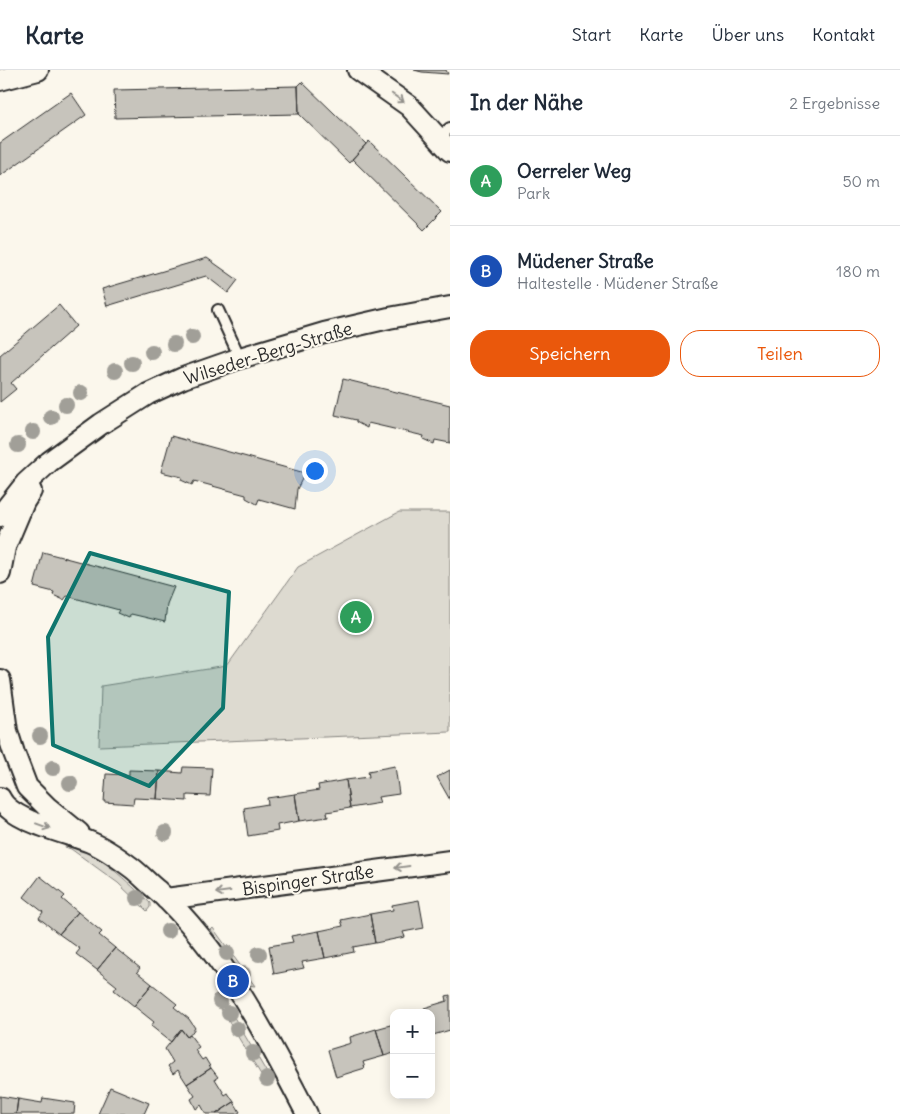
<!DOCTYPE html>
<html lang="de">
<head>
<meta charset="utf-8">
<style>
	:root { --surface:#fff; --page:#f2f2f3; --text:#1f2937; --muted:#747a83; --line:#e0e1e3; --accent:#ea580c }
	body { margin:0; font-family:Delius,sans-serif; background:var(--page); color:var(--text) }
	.controls { position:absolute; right:15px; bottom:15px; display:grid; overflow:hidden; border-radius:10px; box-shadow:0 2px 12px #0003 }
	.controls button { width:45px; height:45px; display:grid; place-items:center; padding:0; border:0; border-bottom:1px solid var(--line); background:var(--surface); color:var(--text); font:25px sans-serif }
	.you { position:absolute; left:314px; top:400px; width:18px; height:18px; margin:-12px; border:4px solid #fff; border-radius:50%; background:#1a73e8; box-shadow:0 0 0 8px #1a73e833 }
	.badge { display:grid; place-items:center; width:32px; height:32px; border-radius:50%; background:var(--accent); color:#fff; font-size:16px; font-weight:700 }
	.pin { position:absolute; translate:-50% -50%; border:2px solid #fff; box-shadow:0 1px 5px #0006 }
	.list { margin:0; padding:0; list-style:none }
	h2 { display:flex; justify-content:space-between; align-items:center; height:65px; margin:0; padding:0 20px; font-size:21px }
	h2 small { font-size:16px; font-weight:400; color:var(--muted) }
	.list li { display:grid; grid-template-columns:32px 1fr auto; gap:15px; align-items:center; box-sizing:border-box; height:90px; padding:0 20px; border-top:1px solid var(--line) }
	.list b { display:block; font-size:19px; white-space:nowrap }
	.list p { margin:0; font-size:16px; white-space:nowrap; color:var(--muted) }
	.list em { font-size:16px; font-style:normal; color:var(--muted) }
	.actions { display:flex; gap:10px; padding:15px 20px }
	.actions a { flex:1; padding:11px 0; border:1px solid var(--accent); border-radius:20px; text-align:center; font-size:18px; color:var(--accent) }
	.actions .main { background:var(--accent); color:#fff }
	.map { position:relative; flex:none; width:450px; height:1044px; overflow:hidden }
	header { display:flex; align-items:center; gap:30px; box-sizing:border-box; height:70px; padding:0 25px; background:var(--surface); border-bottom:1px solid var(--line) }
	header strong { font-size:24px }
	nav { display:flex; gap:28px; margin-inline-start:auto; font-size:18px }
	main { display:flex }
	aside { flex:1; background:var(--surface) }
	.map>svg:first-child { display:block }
	.green { fill:#dddad0; stroke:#84827e }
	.building { fill:#c7c4bc; stroke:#2b2b2b }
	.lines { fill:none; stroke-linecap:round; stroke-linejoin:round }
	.service-casing { stroke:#2b2b2b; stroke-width:14 }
	.minor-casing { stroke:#2b2b2b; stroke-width:24 }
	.service { stroke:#fbf7ec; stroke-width:10 }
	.minor { stroke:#fbf7ec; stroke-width:20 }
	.tree { fill:#a19f98 }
	.oneway { stroke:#93918c }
	.marked { fill:#0f766e; fill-opacity:0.2; stroke:#0f766e; stroke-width:4; stroke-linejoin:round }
	.labels { text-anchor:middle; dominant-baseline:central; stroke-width:4; stroke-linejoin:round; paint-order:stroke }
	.street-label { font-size:18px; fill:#2b2b2b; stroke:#fbf7ec }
</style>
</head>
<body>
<header>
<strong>Karte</strong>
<nav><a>Start</a><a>Karte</a><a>Über uns</a><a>Kontakt</a></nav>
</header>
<main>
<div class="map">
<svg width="450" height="1044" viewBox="0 0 450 1044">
	<rect width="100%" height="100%" fill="#fbf7ec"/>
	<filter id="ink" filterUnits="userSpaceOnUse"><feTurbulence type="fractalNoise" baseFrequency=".02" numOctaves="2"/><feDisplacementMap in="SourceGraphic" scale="10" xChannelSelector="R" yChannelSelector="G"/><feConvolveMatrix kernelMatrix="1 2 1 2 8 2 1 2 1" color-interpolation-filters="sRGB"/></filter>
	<g filter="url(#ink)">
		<path class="green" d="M399,442H450V662L99,676L101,616L227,596L298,497Z
			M68,772C95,780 130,814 150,833V837L147,841L118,813L71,779L65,777Z
			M213,858L255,916L248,915L245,913L211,860Z
			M219,922L273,1013L268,1016L213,926Z"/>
		<path class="building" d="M414,0H446L448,4L422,2Z
			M302,12L366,74L349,93L299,44L298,16Z
			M298,16L299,44L115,48L114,20Z
			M71,23L86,45L0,106V73Z
			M369,71L442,142L424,160L352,89Z
			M207,188L238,210L228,223L206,206L107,236L102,219Z
			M59,235L76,256L11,313L16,319L0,332V285Z
			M343,309L450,335V373L435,370L434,374L423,369L424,366L368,353L367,358L356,352V350L335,345Z
			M171,366L305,403L297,419L295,439L259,429L257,434L246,428V425L194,411L192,415L181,410L182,407L161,402Z
			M43,482L174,517L167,534L165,552L131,544L129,548L117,543L119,540L67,526L64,530L53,525L54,522L34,517Z
			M395,696L399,724L378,727L380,733L350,738L346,710L369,707L368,701Z
			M183,697L212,698L210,726L187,725V731L157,729L159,701L182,703Z
			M129,700L159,701L157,729L134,728L133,734L104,732L106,704L129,705Z
			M450,700V730L437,707Z
			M346,710L350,738L327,742L328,747L299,751L295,724L319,720L318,715Z
			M295,724L299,751L277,755L278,761L248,766L244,738L268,734L267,728Z
			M40,806L65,826L62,829L78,842L59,864L39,848L43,842L24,827Z
			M419,830L424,858L403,862L405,867L375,873L370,844L393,840L392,835Z
			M78,842L102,862L99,865L115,878L97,900L76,884L80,879L59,864Z
			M370,844L375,873L353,877L354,882L325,888L319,861L343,856L341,850Z
			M319,861L325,888L302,892L304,898L274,904L269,876L293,872L291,866Z
			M115,878L140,898L137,902L152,914L134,936L114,920L117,916L97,900Z
			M152,914L177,934L174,937L189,949L195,958L190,965L187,967L181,959L171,972L151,956L154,952L134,936Z
			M450,925V960L433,965L431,959V943H426L424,938L447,931L446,926Z
			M394,954V983L384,986L376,959Z
			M181,959L187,967L190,965L199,977L195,980L202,990L205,988L211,998L187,1014L178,1000L173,1004L168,996L173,992L165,979Z
			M376,959L384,986L363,992L365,998L336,1007L328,980L351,973L350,967Z
			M211,998L218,1007L215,1009L225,1025L228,1023L234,1032L216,1044H206L201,1035L196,1039L191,1029L195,1026L187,1014Z
			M110,1017L149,1033L144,1044H98Z
			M0,1026L18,1029L16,1044H0Z
			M43,1028L75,1033L74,1044H16L18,1029L42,1033Z
			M234,1032L240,1042L237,1044H216Z"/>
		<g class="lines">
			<g class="service-casing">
				<path id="service" d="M439,67L450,58
					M218,240L240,288"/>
			</g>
			<g class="minor-casing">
				<path id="minor" d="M358,0L409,36L450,81
					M0,10L38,0
					M0,446L26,413L49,392L101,354L148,324L183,308L240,288L324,263L389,248L450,237
					M0,503L5,477L24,432L31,421
					M0,610L7,661L14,683L27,717L47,737L79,763
					M0,728C10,751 68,763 90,772C105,778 120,789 132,798C141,805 149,814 158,821C224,882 266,965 307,1044
					M166,829L450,791"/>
			</g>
			<use href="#service" class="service"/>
			<use href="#minor" class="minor"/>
		</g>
		<g class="tree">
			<circle cx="192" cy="267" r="8"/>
			<circle cx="174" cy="274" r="8"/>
			<circle cx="152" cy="282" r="8"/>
			<circle cx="132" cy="293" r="8"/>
			<circle cx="115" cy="301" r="8"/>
			<circle cx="81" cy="323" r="8"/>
			<circle cx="66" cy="335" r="8"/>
			<circle cx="51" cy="347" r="8"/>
			<circle cx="33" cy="362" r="8"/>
			<circle cx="18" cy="375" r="8"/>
			<circle cx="40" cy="666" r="8"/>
			<circle cx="53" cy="698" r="8"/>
			<circle cx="70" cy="713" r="8"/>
			<circle cx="165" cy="763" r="8"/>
			<circle cx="137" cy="828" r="8"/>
			<circle cx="168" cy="861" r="8"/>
			<circle cx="227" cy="883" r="8"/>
			<circle cx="259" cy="884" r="8"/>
			<circle cx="243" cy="904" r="8"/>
			<circle cx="220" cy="931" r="8"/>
			<circle cx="229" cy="943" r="8"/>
			<circle cx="237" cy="959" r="8"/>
			<circle cx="253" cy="983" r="8"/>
			<circle cx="267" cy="1009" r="8"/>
		</g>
		<defs><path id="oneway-shaft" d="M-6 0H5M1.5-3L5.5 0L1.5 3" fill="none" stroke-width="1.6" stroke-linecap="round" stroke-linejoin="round" transform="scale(1.25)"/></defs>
		<g class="oneway">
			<use href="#oneway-shaft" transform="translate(398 28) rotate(35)"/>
			<use href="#oneway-shaft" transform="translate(43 756) rotate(20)"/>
			<use href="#oneway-shaft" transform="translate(402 797) rotate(172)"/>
			<use href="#oneway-shaft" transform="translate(223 822) rotate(172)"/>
		</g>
	</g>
	<path class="marked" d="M90,483L229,522L223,638L149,716L53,675L48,567Z"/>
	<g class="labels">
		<g class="street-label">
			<text transform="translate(268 283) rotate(-17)">Wilseder-Berg-Straße</text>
			<text transform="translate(308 810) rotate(-8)">Bispinger Straße</text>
		</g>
	</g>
</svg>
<div class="controls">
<button>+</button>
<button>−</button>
</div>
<div class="you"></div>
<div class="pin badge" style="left:356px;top:547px;background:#2e9e5b">A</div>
<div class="pin badge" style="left:233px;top:911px;background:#1a4fb4">B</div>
</div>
<aside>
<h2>In der Nähe<small>2 Ergebnisse</small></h2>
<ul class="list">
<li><span class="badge" style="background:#2e9e5b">A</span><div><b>Oerreler Weg</b><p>Park</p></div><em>50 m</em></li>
<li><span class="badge" style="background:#1a4fb4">B</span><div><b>Müdener Straße</b><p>Haltestelle · Müdener Straße</p></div><em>180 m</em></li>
</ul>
<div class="actions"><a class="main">Speichern</a><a>Teilen</a></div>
</aside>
</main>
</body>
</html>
